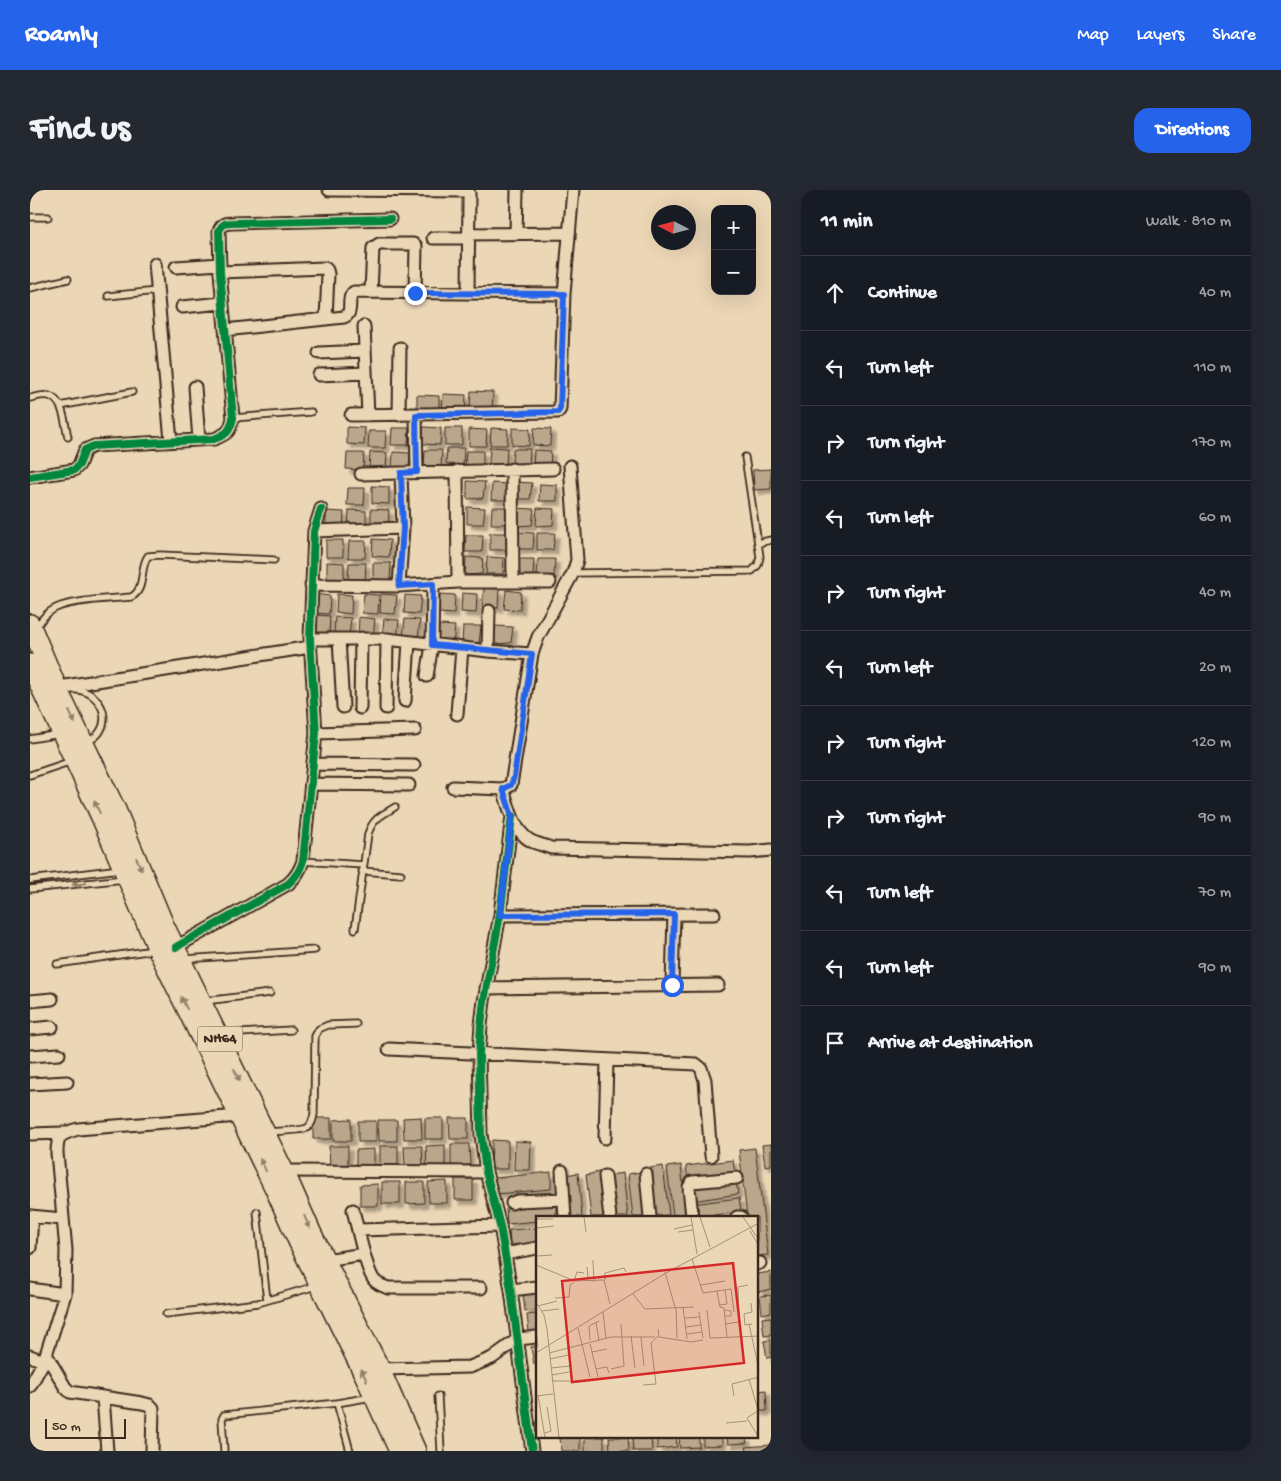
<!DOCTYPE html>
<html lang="en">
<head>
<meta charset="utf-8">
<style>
	:root { --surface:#171b24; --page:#242831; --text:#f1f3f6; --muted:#9ea1a6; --line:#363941; --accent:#2563eb }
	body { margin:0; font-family:"Gochi Hand",sans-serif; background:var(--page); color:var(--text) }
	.controls { position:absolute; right:15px; top:15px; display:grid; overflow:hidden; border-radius:10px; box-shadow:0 5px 20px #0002 }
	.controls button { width:45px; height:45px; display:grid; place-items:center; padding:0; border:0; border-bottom:1px solid var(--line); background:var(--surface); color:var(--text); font:25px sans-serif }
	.compass { position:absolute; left:621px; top:15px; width:45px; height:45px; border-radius:50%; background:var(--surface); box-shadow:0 5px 20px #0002; rotate:276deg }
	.scale { position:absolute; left:15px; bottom:12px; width:81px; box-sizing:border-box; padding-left:5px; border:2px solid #3b2a1e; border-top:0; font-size:14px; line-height:18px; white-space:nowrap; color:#3b2a1e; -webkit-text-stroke:4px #ebd6b5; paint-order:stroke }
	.stop { position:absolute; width:15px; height:15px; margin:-11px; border:4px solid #2563eb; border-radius:50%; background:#fff }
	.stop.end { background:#2563eb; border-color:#fff; box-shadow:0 1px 5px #0008 }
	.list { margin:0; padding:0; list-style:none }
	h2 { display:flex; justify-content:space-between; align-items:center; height:65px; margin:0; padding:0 20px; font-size:21px }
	h2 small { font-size:16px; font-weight:400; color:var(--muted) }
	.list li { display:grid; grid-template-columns:32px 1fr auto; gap:15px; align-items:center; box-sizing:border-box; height:75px; padding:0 20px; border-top:1px solid var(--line) }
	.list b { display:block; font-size:19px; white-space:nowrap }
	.list em { font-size:16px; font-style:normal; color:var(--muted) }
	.icon { flex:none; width:28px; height:28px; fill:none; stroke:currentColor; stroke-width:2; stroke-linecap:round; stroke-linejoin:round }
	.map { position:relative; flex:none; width:741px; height:1261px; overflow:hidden; border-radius:15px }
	header { display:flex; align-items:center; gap:30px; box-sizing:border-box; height:70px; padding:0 25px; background:var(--accent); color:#fff }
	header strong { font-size:24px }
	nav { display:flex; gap:28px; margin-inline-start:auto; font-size:18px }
	.intro { display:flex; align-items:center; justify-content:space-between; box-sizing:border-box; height:120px; padding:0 30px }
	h1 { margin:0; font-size:35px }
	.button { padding:12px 22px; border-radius:15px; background:var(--accent); color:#fff; font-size:18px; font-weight:700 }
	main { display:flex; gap:30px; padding:0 30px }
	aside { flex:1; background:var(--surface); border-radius:15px; box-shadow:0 5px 20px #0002 }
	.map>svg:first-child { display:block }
	.building { fill:#baa68b; stroke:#3b2a1e; filter:url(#shadow) }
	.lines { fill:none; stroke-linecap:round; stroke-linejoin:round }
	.service-casing { stroke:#3b2a1e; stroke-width:9 }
	.minor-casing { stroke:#3b2a1e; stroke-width:15 }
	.trunk-casing { stroke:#3b2a1e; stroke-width:22 }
	.service { stroke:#ebd6b5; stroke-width:5.5 }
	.minor { stroke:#ebd6b5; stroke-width:11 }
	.trunk { stroke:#ebd6b5; stroke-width:19 }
	.cycleway-casing { stroke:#ebd6b5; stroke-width:11 }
	.cycleway { stroke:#00873e; stroke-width:8 }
	.oneway { fill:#93806a }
	.route { stroke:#2563eb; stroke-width:6 }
	.labels { text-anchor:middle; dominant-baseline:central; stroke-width:4.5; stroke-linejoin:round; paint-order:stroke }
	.shield { fill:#ebd6b5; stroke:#705e4b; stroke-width:1 }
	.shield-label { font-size:15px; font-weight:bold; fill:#3b2a1e }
	.inset-road { fill:none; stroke:#a59179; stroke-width:1 }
	.view { fill:#d62828; fill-opacity:0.15; stroke:#d62828; stroke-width:2.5 }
	.inset-edge { fill:none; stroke:#3b2a1e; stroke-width:2.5 }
</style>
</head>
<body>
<header>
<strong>Roamly</strong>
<nav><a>Map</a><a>Layers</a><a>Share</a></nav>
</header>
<div class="intro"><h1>Find us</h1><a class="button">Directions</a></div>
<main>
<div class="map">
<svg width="741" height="1261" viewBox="0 0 741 1261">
	<defs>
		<filter id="shadow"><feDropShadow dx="4.5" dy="4.5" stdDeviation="1" flood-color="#0004"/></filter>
	</defs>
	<rect width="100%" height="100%" fill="#ebd6b5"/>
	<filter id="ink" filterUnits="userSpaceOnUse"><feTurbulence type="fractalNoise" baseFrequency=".02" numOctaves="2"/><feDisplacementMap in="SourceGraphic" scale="10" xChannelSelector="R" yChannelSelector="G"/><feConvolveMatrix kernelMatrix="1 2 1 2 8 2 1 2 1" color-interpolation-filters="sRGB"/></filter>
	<g filter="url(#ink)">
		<path class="building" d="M441,201L463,202L462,219L440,218Z
			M413,204L436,205L435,223L412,222Z
			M387,205L409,206V224L387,223Z
			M317,237L335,238L334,255L317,254Z
			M393,237L411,238L410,255L393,254Z
			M362,238H379L378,255H361Z
			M415,238H432V255H415Z
			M461,238L478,239L477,255H460Z
			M482,238L500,239L499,256L482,255Z
			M504,238L521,239L520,256L503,255Z
			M439,239L457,240L456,256H439Z
			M339,241H356L355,258H338Z
			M460,257L477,258L476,275L459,274Z
			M417,258H434L433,275L416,274Z
			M483,259H500L499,276L482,275Z
			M395,260H412L411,277H394Z
			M504,260L521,261L520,278L503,277Z
			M436,261H453V278L435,277Z
			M340,262L357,263L356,279H339Z
			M363,262L380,263L379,279H362Z
			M317,263H334L333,280L316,279Z
			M741,279V299L724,300L723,280Z
			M437,291L455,292L453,308L437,309Z
			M484,292L502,293L500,309H484Z
			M462,293L479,294L478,310H461Z
			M510,294L527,295V311H509Z
			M342,296L359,297V314L342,313Z
			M318,298H335L334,315H317Z
			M437,317L455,318L453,334H437Z
			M462,317H479L478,334H461Z
			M486,318L504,319L502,335L486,336Z
			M507,318L524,319L523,335L506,336Z
			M341,319L359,320L358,336H341Z
			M319,320L336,321V337H318Z
			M296,321L314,322L313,339L296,338Z
			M487,342L504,343L503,359H486Z
			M460,343H478L477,360H460Z
			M507,343H525L523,360H507Z
			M436,345H453L452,362H435Z
			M343,349L360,350L359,367L342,366Z
			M296,350H313V367H296Z
			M319,351H336L335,368H318Z
			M436,367L453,368L452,384L435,385Z
			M457,367L474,368L473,384H456Z
			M487,369H504L503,386H486Z
			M508,369H525L524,386H507Z
			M297,372L314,373V389H297Z
			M319,373H336L335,390H318Z
			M343,373H361L360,390L343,389Z
			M454,398L469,399L468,418L452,417Z
			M476,400L491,402L490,420L474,419Z
			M432,403L447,404L446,423L431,422Z
			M285,404L300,406L299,424L283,423Z
			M307,404L322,405L321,424L306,422Z
			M334,404L349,405L348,424L332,423Z
			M351,404L367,405L365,424L350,423Z
			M410,404L425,405L424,424L409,423Z
			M375,405L391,406L389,424L374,423Z
			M285,425L300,426L299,445L283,444Z
			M305,427L321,428L319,447L304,446Z
			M329,427L345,429L343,447L328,446Z
			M354,429L369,430L367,449L352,447Z
			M375,429L390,430L388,449L373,447Z
			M409,435L425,436L423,455L408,454Z
			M433,436H451L449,453H432Z
			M465,436L483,437L481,453L464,454Z
			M391,927L392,949H374L373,928Z
			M283,928H301V949H283Z
			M395,928H413V949H395Z
			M419,928H438V949H420Z
			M321,929V951H303V930Z
			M348,930H367V951H349Z
			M328,931H346V952H328Z
			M462,950L478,951V979H461Z
			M485,951L501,952L500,980H484Z
			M421,954H439L440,975L421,976Z
			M741,954V975L735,976L732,955Z
			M415,955V977H397L396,956Z
			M299,956H318V977L300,978Z
			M350,956H368V977H350Z
			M374,956H392L393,978H375Z
			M725,958L738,1065L727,1066V1027H717L709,960Z
			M344,959V981H326V960Z
			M703,970L705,984L658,990L656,976Z
			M651,975L656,1024L643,1025L637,977Z
			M633,976L639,1025L626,1026L620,978Z
			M521,982V999L466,1004L465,988Z
			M569,982L574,1027H561L556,985Z
			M611,982L616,1027H603L598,984Z
			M548,983L552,1027H539L535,985Z
			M593,983L598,1027H585L580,985Z
			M425,989H443V1010H425Z
			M706,990L708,1004L662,1011L660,997Z
			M417,991V1013H399L398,992Z
			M352,992H370V1014H352Z
			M376,992H394V1013L376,1014Z
			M348,994V1016H330V995Z
			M709,1008L711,1022L664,1027L662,1014Z
			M526,1015V1027H507V1031L477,1034L476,1019Z
			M507,1038V1052L480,1055L479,1040Z
			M741,1082V1099L728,1102L727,1084Z
			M507,1103V1120L495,1121L493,1104Z
			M741,1105V1122L732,1124L730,1106Z
			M507,1124V1142H499L497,1125Z
			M741,1127V1145L734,1146L732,1128Z
			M741,1150V1167L737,1168L734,1151Z
			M507,1156V1174H504L501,1157Z
			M736,1200L737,1221H727V1201Z
			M550,1247V1261H531L530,1248Z
			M555,1247H574V1261H555Z
			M579,1247H598L599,1261H580Z
			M602,1247H621L622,1261H603Z
			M627,1247H646L647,1257L627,1259Z
			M649,1247H669V1257L650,1258Z
			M673,1247H692V1255L673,1256Z
			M697,1247H716L717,1253L698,1254Z
			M741,1255V1261H717L716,1257Z"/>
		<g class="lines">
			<g class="service-casing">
				<path id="service" d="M0,27H18
					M0,98L38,89
					M78,106L127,101
					M0,208C6,207 13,204 19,206C34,210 35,235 38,247
					M30,216L102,202
					M203,228L281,222
					M728,353L741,350
					M543,383L722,381L728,375L730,367L715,267
					M6,437C12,429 17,422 26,418C42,410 82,409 101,407C116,400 109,378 118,366L130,365L244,370
					M41,500C65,497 83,524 69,543C66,547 60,550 57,553
					M0,549L30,544
					M0,585L42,571
					M273,671L333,675
					M332,681L371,684
					M0,690L90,679
					M0,699L95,689
					M325,739L338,644C343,628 352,625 365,617
					M155,769L285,760
					M27,774L124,760
					M175,811L240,803
					M191,844L261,840
					M237,942C245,941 271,941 277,938C282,935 283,929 284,924L285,846L289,839L298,835L326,834
					M227,1022L237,1110
					M136,1124L228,1113L286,1096
					M408,1206L411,1261
					M307,1213L342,1207
					M194,1261L192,1229L194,1225L307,1213L320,1261"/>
			</g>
			<g class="minor-casing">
				<path id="minor" d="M299,0L437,1L439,3V7L438,103
					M439,44L539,43
					M486,44L487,0
					M403,48H439
					M125,74L141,251
					M146,77L190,74
					M190,82L295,78L297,80L298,84L296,129
					M341,102L343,58L349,54H383L386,56L385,103
					M152,117L192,113
					M334,136L338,225
					M195,140L314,127C325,122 315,109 324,102L534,104
					M289,163L335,161
					M289,185L336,183
					M165,197L169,250
					M321,225L528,222L530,219L534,104L543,0
					M369,225L370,158
					M386,225L387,282
					M482,279L483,391
					M427,281L428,392
					M331,284L523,279
					M0,287L44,280L49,275L55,260L64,256L184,249C197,244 200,242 203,228L190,82L189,41C192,34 195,33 202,33L360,29
					M284,341L373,338
					M281,395L369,396L428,392H520
					M369,396L373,338L371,283
					M280,449H357L458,461L502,464
					M309,449L313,517
					M458,461L459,421
					M397,486L402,455L403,394
					M23,498L280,457
					M375,511L379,452
					M330,518L331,448
					M356,518L357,449
					M427,524L432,458
					M286,543L385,540
					M283,574L384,575
					M281,594L379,595
					M423,597L473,599L481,595L502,464L508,447L543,383L547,370L540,276
					M473,599C479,616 483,641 501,651C507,654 514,655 521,658L720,662L741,660
					M482,626L470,725L454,811L451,835L449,864L451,944L456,982L470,1036L481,1100L502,1261
					M470,725L684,724
					M146,757L258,694C266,687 270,681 273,671L286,543L280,449L284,341L291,319
					M642,795L644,724
					M456,798L688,795
					M0,811L22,809
					M0,839L22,837
					M359,859L666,874L671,878L675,890L681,966
					M0,866L29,864
					M0,894L37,892
					M0,944L33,943
					M575,948L577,870
					M254,981L456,982
					M532,981L535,1027
					M616,984L620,1027
					M575,986L580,1027
					M482,1013L487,1011L534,1009
					M323,1020C327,1035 336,1080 344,1090C347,1094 353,1096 358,1098H451
					M0,1026L33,1029
					M662,1027L659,997L662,992L707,988
					M707,1027H711
					M328,1040L470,1036
					M0,1058L2,1026
					M475,1064L507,1058
					M295,1070L334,1064
					M727,1074L730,1073
					M0,1099L35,1104
					M481,1100L507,1097
					M16,1164L35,1197L40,1202L112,1213L120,1215L123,1218L122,1261
					M0,1166L14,1171
					M350,1179L440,1177L462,1168L488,1149L507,1147
					M0,1196L14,1171L35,1104L36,1060L27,963C27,945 31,944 48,939L209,926
					M73,1207L77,1261"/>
			</g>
			<g class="trunk-casing">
				<path id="trunk" d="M0,434L27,498L86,620L134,735L259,992L282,1044L350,1179L386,1261
					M0,474L71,627L128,760L245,999L268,1051L335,1186L369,1261"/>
			</g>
			<use href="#service" class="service"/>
			<use href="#minor" class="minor"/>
			<use href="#trunk" class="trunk"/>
			<g class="cycleway-casing">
				<path id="cycleway" d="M0,287L44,280L49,275L55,260L64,256L184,249C197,244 200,242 203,228L190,82L189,41C192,34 195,33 202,33L360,29
					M482,626L470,725L454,811L451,835L449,864L451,944L456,982L470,1036L481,1100L502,1261
					M146,757L258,694C266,687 270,681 273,671L286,543L280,449L284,341L291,319"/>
			</g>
			<use href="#cycleway" class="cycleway"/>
		</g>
		<defs><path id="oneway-solid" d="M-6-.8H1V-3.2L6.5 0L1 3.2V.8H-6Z" transform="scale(1.25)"/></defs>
		<g class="oneway">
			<use href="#oneway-solid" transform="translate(42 527) rotate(65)"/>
			<use href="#oneway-solid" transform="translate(67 617) rotate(-115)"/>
			<use href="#oneway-solid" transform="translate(109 674) rotate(67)"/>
			<use href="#oneway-solid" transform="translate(49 694) rotate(174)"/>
			<use href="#oneway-solid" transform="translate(154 813) rotate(-116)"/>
			<use href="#oneway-solid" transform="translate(207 885) rotate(64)"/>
			<use href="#oneway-solid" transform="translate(233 975) rotate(-116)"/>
			<use href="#oneway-solid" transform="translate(277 1032) rotate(66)"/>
			<use href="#oneway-solid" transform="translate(334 1185) rotate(-116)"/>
		</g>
	</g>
	<g class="lines" filter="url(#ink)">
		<path class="route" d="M385,103L534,104L530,219L528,222L386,225L387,282L371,283L373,338L369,396L403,394L402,455L502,464L484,587L481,595L473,599L482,626L470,725L644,724L642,795"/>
	</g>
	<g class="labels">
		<rect class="shield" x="167.5" y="836.5" width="45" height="25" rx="4"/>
		<g class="shield-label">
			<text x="190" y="849">NH64</text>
		</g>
	</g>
	<g transform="translate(506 1026)">
		<rect width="222" height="222" fill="#ebd6b5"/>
		<path class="inset-road" d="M48,1L50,16M155,1L161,38M164,1L174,31M207,1L223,24M0,3H17M0,12L18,10M138,13L156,9M214,15L223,30M142,16L157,14M0,17V49M1,40L16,39M156,43L167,77L195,73L198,96M57,44L58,66M0,49L39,65L68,64L74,88M51,51L52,61L58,62M129,56L139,91M69,64V57L88,52L90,56M38,65L41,56L48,57M165,69L189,65M181,75L184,91L188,92L191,121M97,78L109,93L158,91M19,82L33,81L34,69L38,66M0,86L8,99L11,113L23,222M215,87L216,96L208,98L209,109L216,108M184,89L191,88L189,74M2,90L21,85M140,91L141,122M147,91L151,123M171,94L174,122L223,120M188,94L195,95V100H189M6,95L23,93M67,96L70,123M163,96L167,122M149,102L164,101M60,106L63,125M189,108L203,106L202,71L212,69M213,108L223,154M150,111L165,109M0,112L2,131M42,112L54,161M122,113L123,121L155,126L167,124M151,118L166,116M95,120L99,152M105,121L108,150M54,124L53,110L63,105M54,128L62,161M56,136L71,133M0,137L130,57L221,8M13,137L75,121H119M14,143L32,139M15,152L34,150M60,153L71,151L73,157M75,153L88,150L85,108M16,159L33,156M213,163L222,194M16,165H34M107,169L120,168L115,127L122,120M2,179L9,222M0,180L17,178M198,180L196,168L223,161M223,194L211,202L223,222M190,207L211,205M9,217L15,215L11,191"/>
		<path class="view" d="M197,47L208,147L36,166L26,65Z"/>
		<rect width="222" height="222" class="inset-edge"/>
	</g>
</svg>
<div class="controls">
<button>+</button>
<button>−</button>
</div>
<svg class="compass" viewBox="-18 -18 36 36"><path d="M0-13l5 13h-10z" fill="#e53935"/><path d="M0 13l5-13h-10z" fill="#9ea1a6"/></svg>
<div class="scale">50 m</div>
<div class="stop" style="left:642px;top:795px"></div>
<div class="stop end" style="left:385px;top:103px"></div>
</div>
<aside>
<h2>11 min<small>Walk · 810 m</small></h2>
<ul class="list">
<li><svg class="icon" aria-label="ahead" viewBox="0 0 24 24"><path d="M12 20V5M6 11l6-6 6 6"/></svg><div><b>Continue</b></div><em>40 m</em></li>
<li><svg class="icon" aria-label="left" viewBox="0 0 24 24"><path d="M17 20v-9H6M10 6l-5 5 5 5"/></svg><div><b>Turn left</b></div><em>110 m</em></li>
<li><svg class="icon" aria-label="right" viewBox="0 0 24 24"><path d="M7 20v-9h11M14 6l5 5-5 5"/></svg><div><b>Turn right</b></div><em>170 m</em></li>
<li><svg class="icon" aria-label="left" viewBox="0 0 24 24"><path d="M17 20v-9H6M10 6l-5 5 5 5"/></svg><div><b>Turn left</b></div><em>60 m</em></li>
<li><svg class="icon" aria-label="right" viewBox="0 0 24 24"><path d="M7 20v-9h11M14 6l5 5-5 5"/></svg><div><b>Turn right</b></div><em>40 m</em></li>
<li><svg class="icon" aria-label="left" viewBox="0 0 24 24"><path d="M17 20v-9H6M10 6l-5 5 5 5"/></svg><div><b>Turn left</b></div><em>20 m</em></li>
<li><svg class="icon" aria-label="right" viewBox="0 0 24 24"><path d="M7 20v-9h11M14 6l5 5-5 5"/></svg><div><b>Turn right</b></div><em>120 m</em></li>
<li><svg class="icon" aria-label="right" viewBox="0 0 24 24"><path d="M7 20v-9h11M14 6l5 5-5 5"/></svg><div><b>Turn right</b></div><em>90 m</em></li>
<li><svg class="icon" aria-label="left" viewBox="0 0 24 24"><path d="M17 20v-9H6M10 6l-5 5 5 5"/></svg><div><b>Turn left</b></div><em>70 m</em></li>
<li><svg class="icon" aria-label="left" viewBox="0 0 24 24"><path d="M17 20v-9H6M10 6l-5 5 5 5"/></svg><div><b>Turn left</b></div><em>90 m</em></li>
<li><svg class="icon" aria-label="arrive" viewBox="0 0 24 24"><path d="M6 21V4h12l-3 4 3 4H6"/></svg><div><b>Arrive at destination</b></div></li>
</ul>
</aside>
</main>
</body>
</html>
